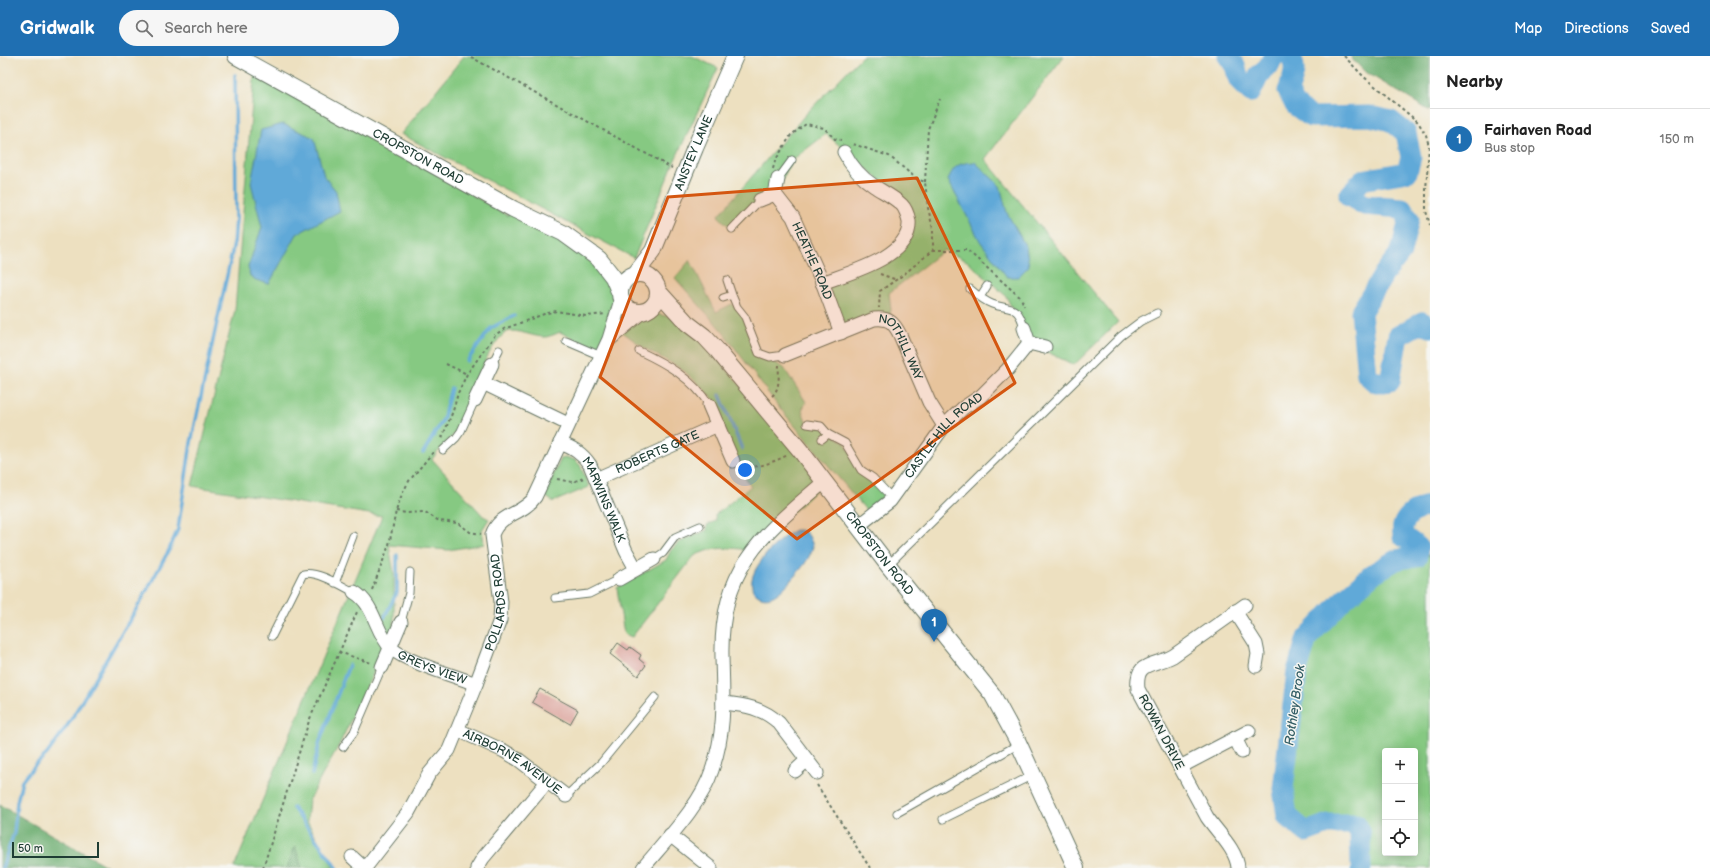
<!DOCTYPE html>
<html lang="en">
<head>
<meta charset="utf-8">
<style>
	:root { --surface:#fff; --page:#f6f6f6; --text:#222; --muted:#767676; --line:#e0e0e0; --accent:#1f6fb2 }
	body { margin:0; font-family:"Balsamiq Sans",sans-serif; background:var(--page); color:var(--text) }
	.controls { position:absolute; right:12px; bottom:12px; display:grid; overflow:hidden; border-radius:4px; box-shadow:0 2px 10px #0003 }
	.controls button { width:36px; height:36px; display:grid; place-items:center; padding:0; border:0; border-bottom:1px solid var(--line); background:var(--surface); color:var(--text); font:20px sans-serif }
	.scale { position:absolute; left:12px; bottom:10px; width:87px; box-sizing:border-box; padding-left:4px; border:2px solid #1f3d34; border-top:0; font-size:11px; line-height:14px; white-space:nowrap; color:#1f3d34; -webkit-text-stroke:3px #f6f6f2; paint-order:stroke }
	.you { position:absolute; left:745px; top:414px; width:14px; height:14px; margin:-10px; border:3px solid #fff; border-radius:50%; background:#1a73e8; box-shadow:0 0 0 6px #1a73e833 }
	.badge { display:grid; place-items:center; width:26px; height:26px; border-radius:50%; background:var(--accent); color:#fff; font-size:13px; font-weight:700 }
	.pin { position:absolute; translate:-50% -33px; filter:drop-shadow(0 1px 2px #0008) }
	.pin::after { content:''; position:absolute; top:21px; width:14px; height:12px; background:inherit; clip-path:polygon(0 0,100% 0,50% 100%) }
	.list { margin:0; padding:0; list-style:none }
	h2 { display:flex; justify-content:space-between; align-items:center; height:52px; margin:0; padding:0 16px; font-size:17px }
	h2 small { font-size:13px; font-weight:400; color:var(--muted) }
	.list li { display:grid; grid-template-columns:26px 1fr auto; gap:12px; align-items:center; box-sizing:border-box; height:60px; padding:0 16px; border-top:1px solid var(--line) }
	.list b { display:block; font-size:15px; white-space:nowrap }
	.list p { margin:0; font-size:13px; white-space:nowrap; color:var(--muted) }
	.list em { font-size:13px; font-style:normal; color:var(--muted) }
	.icon { flex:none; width:22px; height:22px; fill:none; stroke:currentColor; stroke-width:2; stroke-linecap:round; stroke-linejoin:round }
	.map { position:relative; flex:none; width:1430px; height:812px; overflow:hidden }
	header { display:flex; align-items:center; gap:24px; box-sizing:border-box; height:56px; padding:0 20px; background:var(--accent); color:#fff }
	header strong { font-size:19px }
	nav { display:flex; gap:22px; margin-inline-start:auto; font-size:14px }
	.search { width:280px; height:36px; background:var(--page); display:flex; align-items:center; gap:10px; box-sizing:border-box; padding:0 14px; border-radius:22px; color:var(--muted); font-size:15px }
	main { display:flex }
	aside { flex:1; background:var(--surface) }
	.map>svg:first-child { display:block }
	.green { fill:#86c982; stroke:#52835b; fill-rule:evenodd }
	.forest { fill:#6cad70; stroke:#467552 }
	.water { fill:#60a9d8; stroke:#407386 }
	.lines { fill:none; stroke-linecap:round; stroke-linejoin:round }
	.stream { stroke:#60a9d8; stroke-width:3.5 }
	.river { stroke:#60a9d8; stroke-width:21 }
	.building { fill:#dfaca5 }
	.service-casing { stroke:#677665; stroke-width:9 }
	.minor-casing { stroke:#677665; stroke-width:15 }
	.tertiary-casing { stroke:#677665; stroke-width:18 }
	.path { stroke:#677665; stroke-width:2; stroke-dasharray:3 3; stroke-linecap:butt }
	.service { stroke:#fff; stroke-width:7 }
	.minor { stroke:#fff; stroke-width:13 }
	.tertiary { stroke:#fff; stroke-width:16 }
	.marked { fill:#d45610; fill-opacity:0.2; stroke:#d45610; stroke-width:3; stroke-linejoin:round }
	.labels { text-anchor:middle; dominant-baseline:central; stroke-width:3; stroke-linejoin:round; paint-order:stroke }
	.street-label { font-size:12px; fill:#1f3d34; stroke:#f6f6f2 }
	.water-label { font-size:13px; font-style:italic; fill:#325d65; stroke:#f6f6f2 }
</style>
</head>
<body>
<header>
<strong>Gridwalk</strong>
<div class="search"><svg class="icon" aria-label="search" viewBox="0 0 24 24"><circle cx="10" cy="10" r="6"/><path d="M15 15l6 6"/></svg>Search here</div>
<nav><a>Map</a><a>Directions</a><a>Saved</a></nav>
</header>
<main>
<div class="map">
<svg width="1430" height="812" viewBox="0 0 1430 812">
	<rect width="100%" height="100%" fill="#f6f6f2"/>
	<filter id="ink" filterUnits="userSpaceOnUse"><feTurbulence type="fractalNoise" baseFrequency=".025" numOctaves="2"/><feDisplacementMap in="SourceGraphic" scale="8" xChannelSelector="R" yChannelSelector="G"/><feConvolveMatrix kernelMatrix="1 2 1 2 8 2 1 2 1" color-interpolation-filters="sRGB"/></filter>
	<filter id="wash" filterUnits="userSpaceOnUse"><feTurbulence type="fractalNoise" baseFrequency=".012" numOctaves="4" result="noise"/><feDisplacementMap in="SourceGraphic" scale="16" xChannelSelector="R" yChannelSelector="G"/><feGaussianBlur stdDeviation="0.9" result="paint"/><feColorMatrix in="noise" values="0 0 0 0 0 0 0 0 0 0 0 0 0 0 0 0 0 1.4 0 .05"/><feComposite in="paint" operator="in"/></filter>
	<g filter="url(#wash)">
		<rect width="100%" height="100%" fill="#ede0c0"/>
		<path class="green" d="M464,0H692L718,12L674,106L634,202L401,78Z
			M862,0H1064L985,103L1118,266L1074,309L1029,287L1006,240L967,205L944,194L889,237L891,254L888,264L840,274L827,229L913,179L911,150L826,78L792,104L775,138L760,144L732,173L718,160L805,59Z
			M255,11L508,160L510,154L563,177L619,235L609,283L596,293L560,276C556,278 550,280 546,281C535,282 516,272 507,276C491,284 475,328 468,344C464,353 463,364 458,373C450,384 440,392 432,403L483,460L489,463L482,474L484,488L448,494L389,489L394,518V567L390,587L374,615L339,689L309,743L307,765L334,812H234L382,460L192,430L235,254Z
			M690,204L716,256L732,248L745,261L759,297L784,312L806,346L802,354L807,368L821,370L845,387L861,414L888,437L866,454L778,350L723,276L675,222Z
			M645,255L670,261L687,267L824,426L748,500L742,493C725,491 709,492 694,500L632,581L624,578L617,532L666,504L671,494L678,487L707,474V469L716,465L715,459L751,430L733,405L709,349L715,345L708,337L682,313L644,292L620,274Z
			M565,401L575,404L580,409L589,431L553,446L544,439L561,403Z
			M1430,499V812H1361L1360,773L1356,768L1307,771C1284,747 1283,728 1295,698L1307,582L1374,517L1414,501ZM1385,695H1415V797H1385Z"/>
		<path class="forest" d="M1350,0H1430V55L1364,15Z
			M0,749L110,812H0Z
			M295,790L302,812H287Z"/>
		<path class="water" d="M283,68L314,82L324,120L336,135L340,155L297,178L269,228L256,224L250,220L248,211L262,171L251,127L261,74Z
			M975,106L1000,130L1007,157L1026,191L1029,210L1018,221H1007L980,185L948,124C954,109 959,107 975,106Z
			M795,474C807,473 809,479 813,490C810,503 801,513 792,523C784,532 772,547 759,540C755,538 752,534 752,530C748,513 780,481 795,474Z"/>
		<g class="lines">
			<path class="stream" d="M467,305L491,272L514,260
				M720,339L742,393
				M423,397L443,364L451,332
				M384,562L397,536V499
				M312,718L320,685L349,609
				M293,752L337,812
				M2,812L14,777L17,746L22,725L36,708L47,698L69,667L141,545L169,494L178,473L191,387L234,187L236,163L235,19"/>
			<path class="river" d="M1228,0L1235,10L1239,24L1251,36L1259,19L1268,11L1274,0
				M1289,0C1299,9 1292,24 1288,35L1295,49L1311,61L1370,60L1391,65L1406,77L1411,101L1407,116L1362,124L1349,140L1365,149L1402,152L1409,163L1401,196L1384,218L1361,256L1367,319L1376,327L1390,325L1398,280L1422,266L1430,271
				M1361,812L1360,778L1356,768H1328L1306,776L1287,760L1283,733L1297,615L1307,582L1342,545L1374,517L1396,504L1417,500L1418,491L1403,480C1403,477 1402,473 1403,470C1406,459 1419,451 1430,450"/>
		</g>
		<g id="blocks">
			<path class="building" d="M618,587L628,594L630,591L641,599L639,603L646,609L638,620L610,598Z
				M540,633L578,654L570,668L532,646Z"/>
		</g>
	</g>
	<g filter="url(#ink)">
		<use href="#blocks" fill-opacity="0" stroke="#677665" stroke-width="1"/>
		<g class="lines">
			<g class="service-casing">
				<path id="service" d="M778,123L792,104
					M732,173L760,144
					M727,224L732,239L737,251L745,261L759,297L770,301L785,299
					M970,233C977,239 984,245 992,248C1010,255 1018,247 1024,272
					M980,241L987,230
					M723,242L732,239
					M566,285L601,300
					M639,295C667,308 693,323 709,349
					M492,308L499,294
					M807,368L821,370L828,378L845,387L861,414L873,422L892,442
					M822,383L828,378
					M443,394L456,382L461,375L475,344
					M654,503L663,497L675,481L700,470
					M888,509L1121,280L1141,265L1157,257
					M335,527L353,480
					M555,542L589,538L619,523
					M401,566L409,537L410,516
					M272,580L303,518C316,514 342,530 354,536
					M343,691L354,676L382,611
					M566,740L601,707L655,641
					M897,757L1019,688
					M943,763L1033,719"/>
			</g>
			<g class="minor-casing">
				<g id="minor">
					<path id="s1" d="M775,138L793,161L821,223L841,277"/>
					<path d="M760,144L775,138L778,123"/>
					<path d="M822,227C848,217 912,201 909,165C908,160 905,152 902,149C894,141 883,136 874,130C860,121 851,110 844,96"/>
					<path d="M1024,272L1029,287L1045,291"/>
					<path d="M610,283L642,256"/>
					<path id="s2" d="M785,299L874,263C889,261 894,267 900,279L929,346L944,370"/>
					<path d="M483,327L568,368"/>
					<path d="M475,344L492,308"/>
					<path d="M709,349L733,405"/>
					<path id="s3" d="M560,387C573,392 582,397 590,409L626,495L636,513"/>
					<path id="s4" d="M596,423L718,369"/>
					<path id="s5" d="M858,470L890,445L944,370L963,352L981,340L1008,313L1029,287"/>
					<path d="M619,523L654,503"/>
					<path id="s6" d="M354,536C375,548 375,576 391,592C406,606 455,620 476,628"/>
					<path d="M1235,555L1256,588L1258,598L1256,610"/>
					<path d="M382,611L401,566"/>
					<path d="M723,647C745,649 763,652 779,667L817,717"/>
					<path id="s7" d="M458,674L504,695L519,704L566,740"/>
					<path d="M1235,682L1242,696"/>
					<path d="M1180,711L1249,675"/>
					<path d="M795,715L807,704"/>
					<path d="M670,779L711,812"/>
					<path d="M352,801L364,812"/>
					<path id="s8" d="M365,812L408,757L429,718L449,694L476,628L500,564L501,546L492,479C499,457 523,459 535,441L609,283L621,244"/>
					<path d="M477,812L483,802L547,726"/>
					<path d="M643,812C666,784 701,749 712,714C726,674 723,642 722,601C720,512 762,479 824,426"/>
					<path d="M1238,812C1237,794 1217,776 1207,761L1138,633C1135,604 1153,611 1173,600L1245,549"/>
				</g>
			</g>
			<g class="tertiary-casing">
				<g id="tertiary">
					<path id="s9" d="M236,0L513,153L563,177L599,203L613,221L619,235"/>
					<path id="s10" d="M636,217L653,195L695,92L735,0"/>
					<circle cx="639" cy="237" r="19"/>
					<path id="s11" d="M658,235L687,267L704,280L717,294L800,394L888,509L992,638L1017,684L1076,812"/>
				</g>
			</g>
			<path class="path" d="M1344,0L1364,21L1418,66L1426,79L1429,90L1426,134V155L1430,169
				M471,1L672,112
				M853,88L889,100L917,123L925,126L928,152L933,173V194L903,219L880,235L879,252
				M773,113L775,105L791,79L806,68L824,72L835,83L841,84
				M925,126L928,73L940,43
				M933,194H967L1021,242L1024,250
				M880,218L897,224
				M446,308L467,318
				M772,340C781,332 778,319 779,309
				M442,382L453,355L458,337L467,318L495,279L504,273L544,258L556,255L586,260L605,258
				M743,411C759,412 773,406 788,399
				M557,423L572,426L584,422
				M396,455L406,457L425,456L439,465L458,467L470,476L481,478
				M372,534L389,489L396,455L402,438L409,425L434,395
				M339,596L371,607
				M817,729L870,812
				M263,812L309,665L357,556"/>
			<use href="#service" class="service"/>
			<use href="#minor" class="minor"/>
			<use href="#tertiary" class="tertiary"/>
		</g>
	</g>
	<path class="marked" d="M917,122L1015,327L797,483L600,321L668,141Z"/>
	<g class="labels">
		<g class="street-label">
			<text stroke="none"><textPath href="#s10" startOffset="134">ANSTEY LANE</textPath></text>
			<text stroke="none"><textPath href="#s9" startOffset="208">CROPSTON ROAD</textPath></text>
			<text stroke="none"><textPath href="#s1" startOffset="77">HEATHE ROAD</textPath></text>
			<text stroke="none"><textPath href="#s2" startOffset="139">NOTHILL WAY</textPath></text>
			<text stroke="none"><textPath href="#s5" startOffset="126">CASTLE HILL ROAD</textPath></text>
			<text stroke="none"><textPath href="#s4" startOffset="67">ROBERTS GATE</textPath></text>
			<text stroke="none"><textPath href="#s3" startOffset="75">MARWINS WALK</textPath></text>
			<text stroke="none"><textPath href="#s11" startOffset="344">CROPSTON ROAD</textPath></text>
			<text stroke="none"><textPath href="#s8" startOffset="302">POLLARDS ROAD</textPath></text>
			<text stroke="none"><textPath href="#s6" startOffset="114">GREYS VIEW</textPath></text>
			<text transform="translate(1161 676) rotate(62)">ROWAN DRIVE</text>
			<text stroke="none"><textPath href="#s7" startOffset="63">AIRBORNE AVENUE</textPath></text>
		</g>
		<g class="water-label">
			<text transform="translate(1295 649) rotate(-82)">Rothley Brook</text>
		</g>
	</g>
</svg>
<div class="controls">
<button>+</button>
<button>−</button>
<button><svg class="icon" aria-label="locate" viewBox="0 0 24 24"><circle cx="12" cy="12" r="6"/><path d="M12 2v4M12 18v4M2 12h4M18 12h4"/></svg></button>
</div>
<div class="scale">50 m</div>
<div class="you"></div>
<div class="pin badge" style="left:934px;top:586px">1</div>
</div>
<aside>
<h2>Nearby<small></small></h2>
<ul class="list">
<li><span class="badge">1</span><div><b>Fairhaven Road</b><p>Bus stop</p></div><em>150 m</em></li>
</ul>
</aside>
</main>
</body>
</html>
